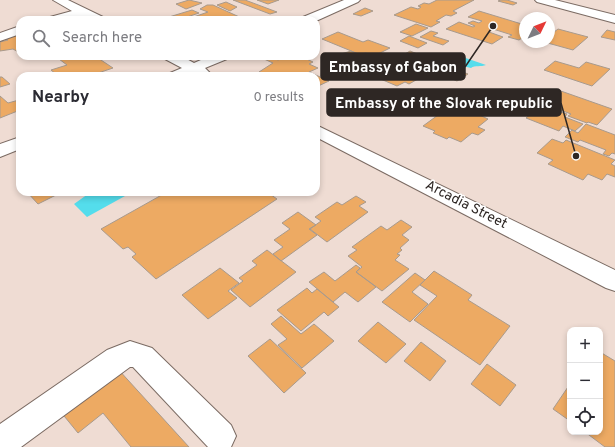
<!DOCTYPE html>
<html lang="en">
<head>
<meta charset="utf-8">
<style>
	:root { --surface:#fff; --page:#f7f7f7; --text:#2b2b33; --muted:#7c7c81; --line:#e1e1e2 }
	body { margin:0; font-family:Overpass,sans-serif; background:var(--page); color:var(--text) }
	.controls { position:absolute; right:12px; bottom:12px; display:grid; overflow:hidden; border-radius:8px; box-shadow:0 2px 6px #0003 }
	.controls button { width:36px; height:36px; display:grid; place-items:center; padding:0; border:0; border-bottom:1px solid var(--line); background:var(--surface); color:var(--text); font:20px sans-serif }
	.compass { position:absolute; left:519px; top:12px; width:36px; height:36px; border-radius:50%; background:var(--surface); box-shadow:0 2px 6px #0003; rotate:47deg }
	.list { margin:0; padding:0; list-style:none }
	h2 { display:flex; justify-content:space-between; align-items:center; height:52px; margin:0; padding:0 16px; font-size:17px }
	h2 small { font-size:13px; font-weight:400; color:var(--muted) }
	.icon { flex:none; width:22px; height:22px; fill:none; stroke:currentColor; stroke-width:2; stroke-linecap:round; stroke-linejoin:round }
	.map { position:relative; flex:none; width:615px; height:447px; overflow:hidden }
	.search { position:absolute; background:var(--surface); box-shadow:0 2px 6px #0003; left:16px; top:16px; width:304px; height:44px; display:flex; align-items:center; gap:10px; box-sizing:border-box; padding:0 14px; border-radius:12px; color:var(--muted); font-size:15px }
	.panel { position:absolute; background:var(--surface); box-shadow:0 2px 6px #0003; left:16px; top:72px; width:304px; height:124px; border-radius:12px }
	.map>svg:first-child { display:block }
	.water { fill:#54ddec }
	.building { fill:#edaa63; stroke:#a89a8d }
	.lines { fill:none; stroke-linecap:round; stroke-linejoin:round }
	.minor-casing { stroke:#7b6b63; stroke-width:2 }
	.major-casing { stroke:#7b6b63; stroke-width:2 }
	.minor { fill:#fff; fill-rule:evenodd }
	.major { fill:#fff; fill-rule:evenodd }
	.labels { text-anchor:middle; dominant-baseline:central; stroke-width:3; stroke-linejoin:round; paint-order:stroke }
	.street-label { font-size:14px; fill:#2e2724; stroke:#fff }
	.leader { fill:none; stroke:#2e2724; stroke-width:1.5 }
	.callout-dot { fill:#2e2724; stroke:#fff; stroke-width:1.5 }
	.callout { fill:#2e2724; stroke:#2e2724; stroke-width:1.5 }
	.callout-label { font-size:15px; text-anchor:middle; font-weight:bold; fill:#fff }
</style>
</head>
<body>
<div class="map">
<svg width="615" height="447" viewBox="0 0 615 447">
	<rect width="100%" height="100%" fill="#efdcd3"/>
	<path class="water" d="M454,54L486,65C481,67 475,65 471,68L450,63L446,59Z
		M111,192H120L125,196L87,217L74,204L88,194H107Z"/>
	<path class="building" d="M189,0L202,3L186,9L176,4Z
		M233,0H245L277,12L270,14Z
		M257,0H279L268,4Z
		M437,0H474L453,11L457,13L451,16L446,15L436,21L440,22L431,27L394,15L411,7L418,9L421,7L418,6L424,3L429,4Z
		M501,0H507L517,3L513,5L498,1Z
		M226,2L237,7L230,11L217,5Z
		M207,5H213L246,20H236L228,17L223,19L225,20H185L208,12L200,9Z
		M365,8L373,11L361,16L353,14Z
		M192,10L199,13L178,20L169,17Z
		M479,11L525,25V36L519,40L508,37L512,35L493,29L489,32L503,37L492,44L446,29L459,22L473,27L475,26L468,23L473,21L479,23L482,21L468,17Z
		M416,24L428,28L412,36L400,32Z
		M558,29L588,37L573,50L544,42H549V36Z
		M607,30L615,32V40L601,37Z
		M431,31L438,33L433,36L449,41L443,45L420,37Z
		M20,32V53L13,49L0,51V42L8,40L3,37Z
		M338,32L363,42L368,40L390,48L374,56L365,53L361,55L322,39Z
		M409,36L427,43L418,48L400,41Z
		M351,51L362,56L366,53L374,57L362,63L341,54Z
		M410,51L468,74L457,81L432,71L409,84L405,82L397,86L371,75L376,72L368,69L379,63L387,66L401,59L398,58Z
		M69,56H95L113,68L89,76H51L56,74L51,70L67,65L59,59Z
		M270,56L278,60L288,56H300L313,62L309,64L318,68L309,72L329,81L316,87V76H267L259,72L273,63L264,59Z
		M555,61L579,68L586,62L610,69L592,86L544,70Z
		M0,77H2L10,84L0,87Z
		M558,90L612,109L597,125L588,122L587,123L568,116L571,114L542,103Z
		M0,96L8,103L19,100L20,110L0,118Z
		M458,105L488,119L478,127L485,130L478,135L472,133L461,142L449,137L447,139L433,133L435,131L423,126L449,107L453,108Z
		M542,105L567,114L565,117L583,124L575,131L563,126L559,131L526,118Z
		M586,124L615,135V154L612,153L609,156L603,154L606,150L580,140L578,142L565,137L572,130L578,133Z
		M552,139L563,143L566,140L615,160L611,164L615,166V177L607,174L602,180L588,174L583,180L548,164L553,160L537,153Z
		M27,192H62L38,204Z
		M167,192H267L277,199L156,279L132,257L136,254L128,247L123,249L101,229Z
		M356,196L366,202L359,206L368,212L327,242L310,229L321,221L315,217L337,202L342,205Z
		M298,212L316,225L309,229L317,235L281,261L273,254L283,247L274,240L290,229L282,223Z
		M401,220L412,227L402,235L409,240L400,248L402,250L397,254L400,255L395,260L409,269L382,291L356,272L362,267L348,256L357,250L352,247L381,226L387,230Z
		M267,250L296,272L250,307L231,290L243,281L239,278L257,265L252,261Z
		M356,265L360,268L356,272L376,287L358,302L345,292L333,302L309,282L324,272L335,281Z
		M220,268L239,283L228,291L237,298L208,319L182,295Z
		M434,271L472,295L468,300L510,326L480,365L414,320L437,296L420,285Z
		M415,273L425,280L412,292L428,304L410,322L382,302Z
		M307,288L312,293L317,289L339,307L328,316L324,312L301,331L277,310Z
		M281,316L301,334L314,324L334,341L302,368L278,345L287,339L271,324Z
		M378,322L406,344L386,363L358,341Z
		M270,339L306,373L284,393L248,356Z
		M421,342L446,361L430,381L404,361Z
		M600,352L615,361V447H605L585,432H600Z
		M487,364L516,385L500,406L471,384Z
		M117,368L189,447H131L103,413L78,433L60,411Z
		M570,384V421L553,409Z"/>
	<g class="lines">
		<g class="minor-casing">
			<path id="minor" d="M53,0H68L103,17L105,20H89L81,16L67,20H48L50,17L72,11Z
				M344,0H360L358,2L316,21L301,20L303,17Z
				M20,26V34L0,41V33Z
				M163,56H181L194,63L210,56H229L227,59L205,68L210,73L208,76H197L193,74L188,76H167L170,73L182,68L165,59Z
				M316,125L615,270V291L606,288L316,137Z
				M20,137V149L0,157V144Z
				M130,341L152,348L231,425L236,436L231,447H208L133,367H130L21,447H0V424L107,350Z"/>
		</g>
		<g class="major-casing">
			<path id="major" d="M535,0H555L615,15V23L537,2Z"/>
		</g>
		<use href="#minor" class="minor"/>
		<use href="#major" class="major"/>
	</g>
	<g class="labels">
		<g class="street-label">
			<text transform="translate(466 205) rotate(27)">Arcadia Street</text>
		</g>
	</g>
	<path class="leader" d="M493 26L465 67M576 156L561 103"/>
	<g class="callout-dot">
		<circle cx="493" cy="26" r="4"/>
		<circle cx="576" cy="156" r="4"/>
	</g>
	<g class="callout">
		<rect x="321" y="53" width="144" height="27" rx="4"/>
		<rect x="327" y="89" width="234" height="27" rx="4"/>
	</g>
	<g class="callout-label">
		<text x="393" y="72">Embassy of Gabon</text>
		<text x="444" y="108">Embassy of the Slovak republic</text>
	</g>
</svg>
<div class="controls">
<button>+</button>
<button>−</button>
<button><svg class="icon" aria-label="locate" viewBox="0 0 24 24"><circle cx="12" cy="12" r="6"/><path d="M12 2v4M12 18v4M2 12h4M18 12h4"/></svg></button>
</div>
<svg class="compass" viewBox="-18 -18 36 36"><path d="M0-13l5 13h-10z" fill="#e53935"/><path d="M0 13l5-13h-10z" fill="#7c7c81"/></svg>
<div class="search"><svg class="icon" aria-label="search" viewBox="0 0 24 24"><circle cx="10" cy="10" r="6"/><path d="M15 15l6 6"/></svg>Search here</div>
<section class="panel">
<h2>Nearby<small>0 results</small></h2>
<ul class="list">
</ul>
</section>
</div>
</body>
</html>
